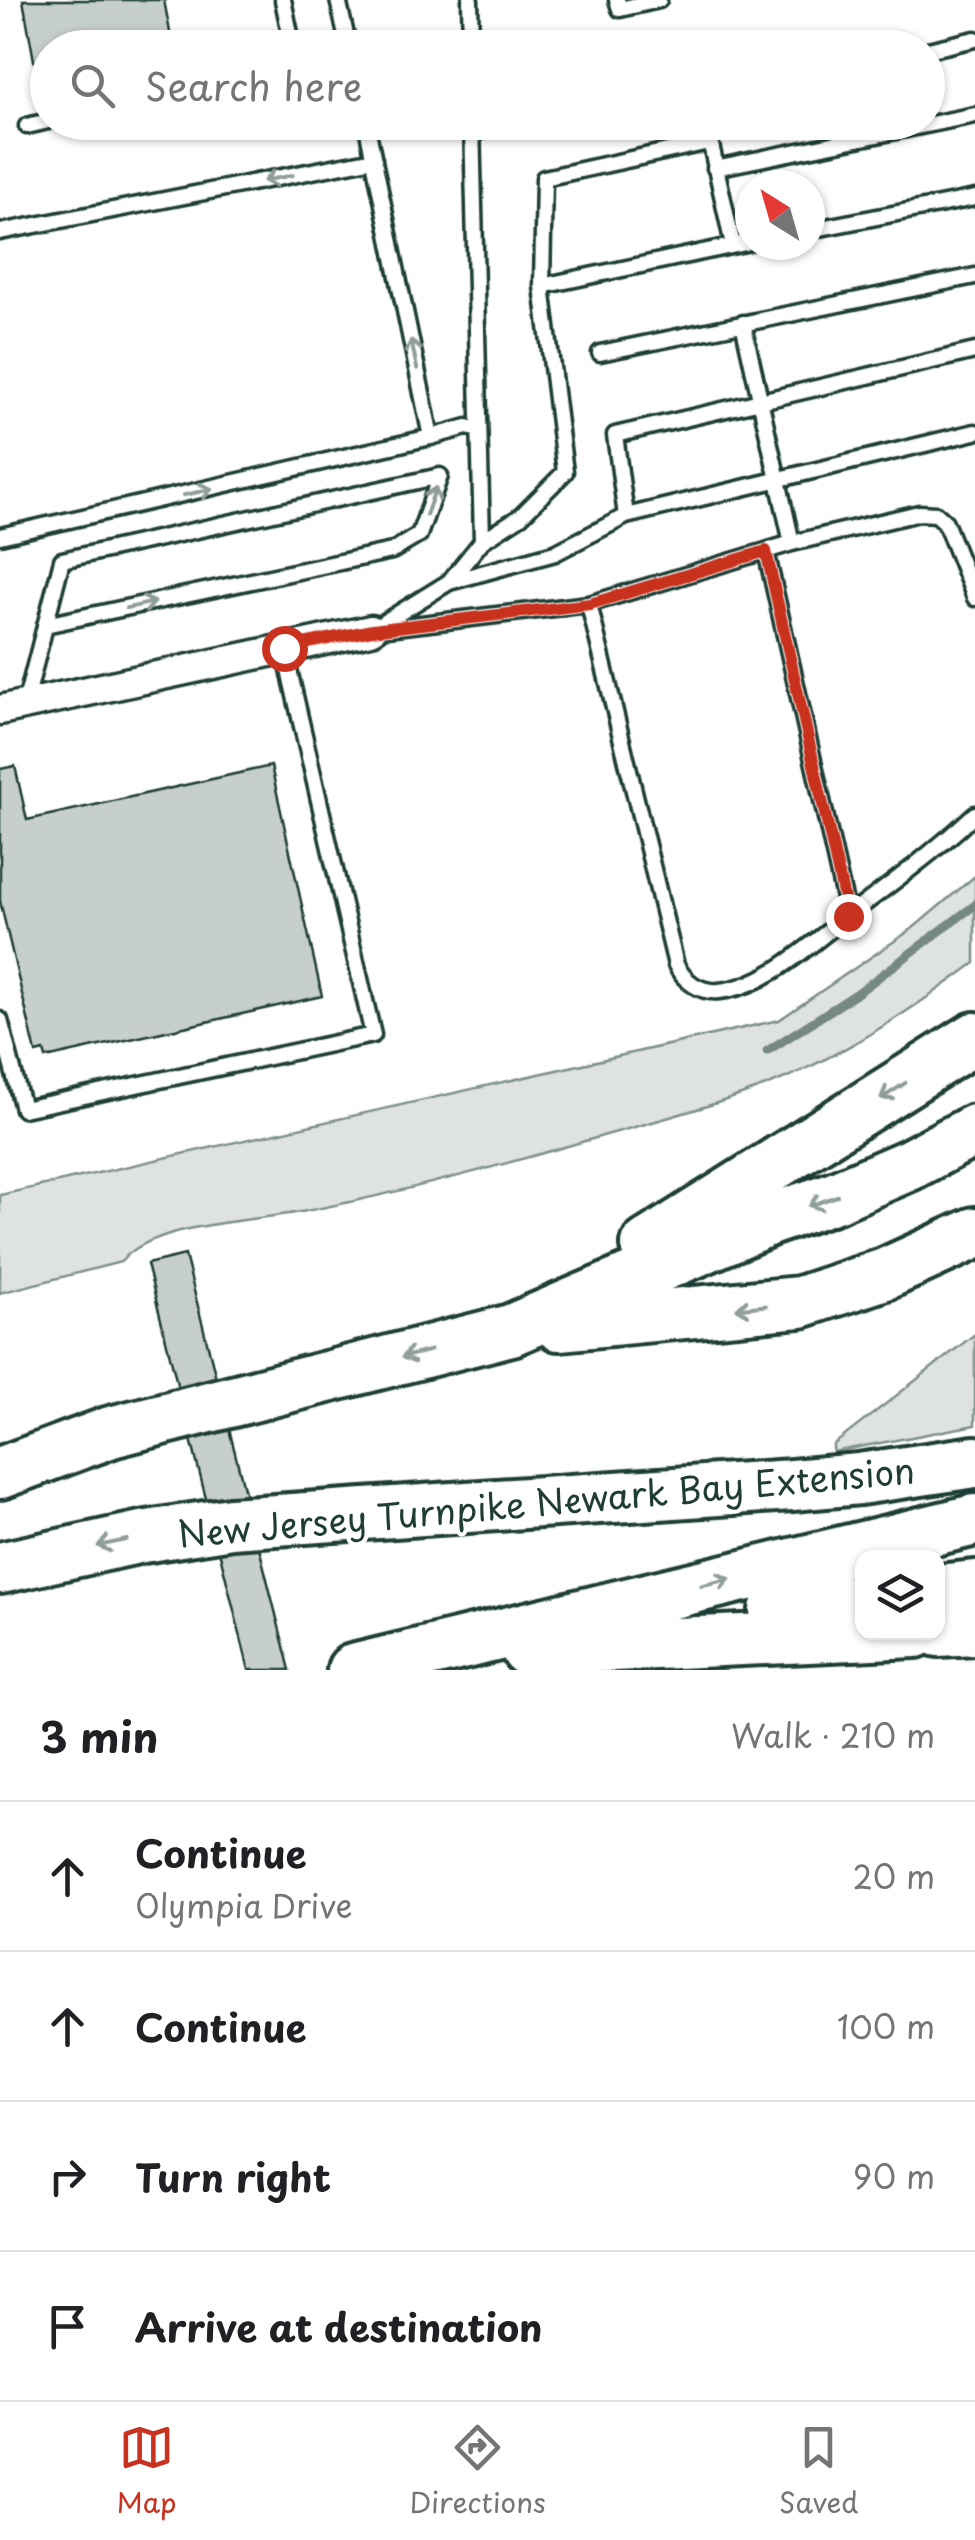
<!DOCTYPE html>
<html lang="en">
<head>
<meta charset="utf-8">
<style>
	:root { --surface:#fff; --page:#f6f6f6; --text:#202124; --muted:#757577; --line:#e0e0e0; --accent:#c8321e }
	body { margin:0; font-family:"Playpen Sans",sans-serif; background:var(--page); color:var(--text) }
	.controls { position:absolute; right:30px; bottom:30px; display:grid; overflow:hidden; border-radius:20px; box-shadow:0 2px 8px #0004 }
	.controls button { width:90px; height:90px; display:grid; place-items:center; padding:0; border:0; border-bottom:2px solid var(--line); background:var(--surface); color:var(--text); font:50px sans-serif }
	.compass { position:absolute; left:735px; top:170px; width:90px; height:90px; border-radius:50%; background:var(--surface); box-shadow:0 2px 8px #0004; rotate:323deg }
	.stop { position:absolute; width:30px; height:30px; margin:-22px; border:8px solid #c8321e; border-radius:50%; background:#fff }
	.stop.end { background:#c8321e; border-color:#fff; box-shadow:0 2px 10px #0008 }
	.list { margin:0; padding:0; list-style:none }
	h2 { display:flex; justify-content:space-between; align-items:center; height:130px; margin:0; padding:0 40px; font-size:42px }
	h2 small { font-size:32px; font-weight:400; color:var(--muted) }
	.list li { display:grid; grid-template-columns:65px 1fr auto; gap:30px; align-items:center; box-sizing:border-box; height:150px; padding:0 40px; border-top:2px solid var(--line) }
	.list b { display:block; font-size:38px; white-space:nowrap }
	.list p { margin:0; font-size:32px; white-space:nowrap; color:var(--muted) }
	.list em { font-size:32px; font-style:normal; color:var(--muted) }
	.icon { flex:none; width:55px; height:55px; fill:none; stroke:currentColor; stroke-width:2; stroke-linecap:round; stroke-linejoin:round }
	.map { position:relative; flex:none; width:975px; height:1670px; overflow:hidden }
	.search { position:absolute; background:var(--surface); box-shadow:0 2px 8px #0004; left:30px; right:30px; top:30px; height:110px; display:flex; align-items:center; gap:25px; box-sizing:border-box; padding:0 35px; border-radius:55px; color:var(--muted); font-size:38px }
	.sheet { height:730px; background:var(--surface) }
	nav { display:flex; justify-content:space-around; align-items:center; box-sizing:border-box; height:140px; border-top:2px solid var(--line); background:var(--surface); font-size:28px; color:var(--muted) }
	nav a { display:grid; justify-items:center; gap:5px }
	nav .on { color:var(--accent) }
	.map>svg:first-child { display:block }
	.green { fill:#dee3e2; stroke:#7e908b; stroke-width:2.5 }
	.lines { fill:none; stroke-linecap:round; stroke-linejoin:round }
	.stream { stroke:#758883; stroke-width:9 }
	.building { fill:#c7cfcc; stroke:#1f3d34; stroke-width:2.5 }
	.lane-casing { stroke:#1f3d34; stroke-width:21 }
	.street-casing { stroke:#1f3d34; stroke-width:35 }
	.highway-casing { stroke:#1f3d34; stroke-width:58 }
	.lane { stroke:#fff; stroke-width:14 }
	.street { stroke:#fff; stroke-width:28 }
	.highway { stroke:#fff; stroke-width:50 }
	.oneway { stroke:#8f9e9a }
	.route { stroke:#c8321e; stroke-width:12 }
	.labels { text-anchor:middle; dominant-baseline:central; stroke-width:8; stroke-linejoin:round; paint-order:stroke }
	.street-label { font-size:35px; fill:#1f3d34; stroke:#fff }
</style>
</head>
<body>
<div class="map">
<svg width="975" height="1670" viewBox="0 0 975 1670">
	<rect width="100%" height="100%" fill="#fff"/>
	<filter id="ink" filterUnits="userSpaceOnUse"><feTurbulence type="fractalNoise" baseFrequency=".01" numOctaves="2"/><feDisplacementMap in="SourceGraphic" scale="20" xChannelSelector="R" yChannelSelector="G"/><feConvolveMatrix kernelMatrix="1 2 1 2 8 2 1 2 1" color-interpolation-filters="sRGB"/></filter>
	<g filter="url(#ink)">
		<path class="green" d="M975,876V963C904,1016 824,1068 738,1096C686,1114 632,1127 578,1143C489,1169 398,1193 306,1211C259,1221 151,1222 121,1262L0,1293V1195L779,1020L912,929Z
			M975,1334V1425L833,1452V1445Z"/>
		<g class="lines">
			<path class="stream" d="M767,1051L856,994L975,905"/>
		</g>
		<path class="building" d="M23,0H164L173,48H48V98L41,99Z
			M15,766L27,820L271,766L322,996L46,1058L44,1051L36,1053L0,901V769Z
			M185,1255L290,1670H249L147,1264Z"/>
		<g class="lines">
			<g class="lane-casing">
				<path id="lane" d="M283,0L293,48
					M338,0L349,48
					M470,0L471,48
					M617,0L620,9L659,0
					M928,50L975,39
					M706,122L733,245
					M27,126L48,121
					M715,168L975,115
					M810,230L975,198
					M0,232L374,159
					M542,286L750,242
					M743,323L792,543
					M600,353L975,276
					M431,437L467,427L479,430
					M626,516L615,435L975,351
					M0,536L431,437L366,122
					M482,541L521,516L565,472L542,286L544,178L709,142
					M766,551L848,916
					M449,582L555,553L626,516L975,432
					M589,604L676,965C684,981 700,993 719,991C766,987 808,946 844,919C891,884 932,854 975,814
					M378,626L449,582L482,541L472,122
					M371,630L589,604L792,543L919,513L936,514L945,522L975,598
					M25,704L62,560L440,476L419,535L392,551L45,625
					M0,1020L23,1109L373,1035L284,648"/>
			</g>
			<g class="street-casing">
				<path id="street" d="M0,710L371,630"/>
			</g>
			<g class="highway-casing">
				<path id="highway" d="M647,1245L975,1038
					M559,1325L800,1302L885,1274L975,1233
					M0,1473L111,1432L511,1330L769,1220L835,1197L909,1165L975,1130
					M0,1568L142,1537L231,1523L792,1485L859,1479L975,1462
					M938,1590L975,1586
					M775,1610L862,1600
					M938,1631L975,1629
					M527,1650L915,1632
					M353,1670L975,1520"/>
			</g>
			<use href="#lane" class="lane"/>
			<use href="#street" class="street"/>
			<use href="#highway" class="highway"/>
		</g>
		<defs><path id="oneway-shaft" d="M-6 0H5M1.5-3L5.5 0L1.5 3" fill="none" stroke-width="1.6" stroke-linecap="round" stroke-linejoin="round" transform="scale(2.5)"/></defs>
		<g class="oneway">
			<use href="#oneway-shaft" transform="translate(278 178) rotate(169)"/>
			<use href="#oneway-shaft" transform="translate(414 354) rotate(-102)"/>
			<use href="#oneway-shaft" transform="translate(198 492) rotate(-13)"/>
			<use href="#oneway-shaft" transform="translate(431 501) rotate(-71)"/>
			<use href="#oneway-shaft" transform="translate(141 605) rotate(-12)"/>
			<use href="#oneway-shaft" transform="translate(893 1091) rotate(147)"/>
			<use href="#oneway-shaft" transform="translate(823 1201) rotate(160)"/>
			<use href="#oneway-shaft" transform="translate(751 1307) rotate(174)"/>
			<use href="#oneway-shaft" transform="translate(416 1354) rotate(166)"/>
			<use href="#oneway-shaft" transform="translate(112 1543) rotate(168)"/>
			<use href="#oneway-shaft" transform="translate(716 1582) rotate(-13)"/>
		</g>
	</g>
	<g class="lines" filter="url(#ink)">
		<path class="route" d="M284,648L372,630L590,604L766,551L848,916"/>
	</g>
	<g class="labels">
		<g class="street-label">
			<text transform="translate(546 1501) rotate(-5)">New Jersey Turnpike Newark Bay Extension</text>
		</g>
	</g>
</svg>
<div class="controls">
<button><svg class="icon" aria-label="layers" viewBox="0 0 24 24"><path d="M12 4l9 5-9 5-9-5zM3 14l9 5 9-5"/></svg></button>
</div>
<svg class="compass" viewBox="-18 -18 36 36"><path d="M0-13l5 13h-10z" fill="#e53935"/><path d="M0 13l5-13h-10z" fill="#757577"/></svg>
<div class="stop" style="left:284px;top:648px"></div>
<div class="stop end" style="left:848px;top:916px"></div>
<div class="search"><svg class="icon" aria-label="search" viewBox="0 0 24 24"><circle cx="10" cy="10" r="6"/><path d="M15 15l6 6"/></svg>Search here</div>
</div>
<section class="sheet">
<h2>3 min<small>Walk · 210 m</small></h2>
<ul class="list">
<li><svg class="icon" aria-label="ahead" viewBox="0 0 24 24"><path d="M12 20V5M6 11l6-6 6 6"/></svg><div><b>Continue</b><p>Olympia Drive</p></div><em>20 m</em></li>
<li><svg class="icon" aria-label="ahead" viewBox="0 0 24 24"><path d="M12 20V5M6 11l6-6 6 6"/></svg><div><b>Continue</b></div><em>100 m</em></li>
<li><svg class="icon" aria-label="right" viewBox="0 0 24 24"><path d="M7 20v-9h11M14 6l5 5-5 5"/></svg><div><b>Turn right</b></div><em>90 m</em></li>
<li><svg class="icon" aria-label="arrive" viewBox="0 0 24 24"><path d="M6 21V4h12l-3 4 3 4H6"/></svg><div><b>Arrive at destination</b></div></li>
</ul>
</section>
<nav>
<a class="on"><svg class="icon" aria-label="map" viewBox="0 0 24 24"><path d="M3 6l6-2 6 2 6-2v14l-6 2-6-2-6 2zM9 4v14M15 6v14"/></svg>Map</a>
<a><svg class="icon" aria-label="directions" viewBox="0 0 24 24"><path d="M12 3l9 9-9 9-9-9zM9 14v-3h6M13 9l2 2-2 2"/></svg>Directions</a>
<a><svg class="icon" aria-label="saved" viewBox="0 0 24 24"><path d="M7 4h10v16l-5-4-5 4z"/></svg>Saved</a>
</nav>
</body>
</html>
